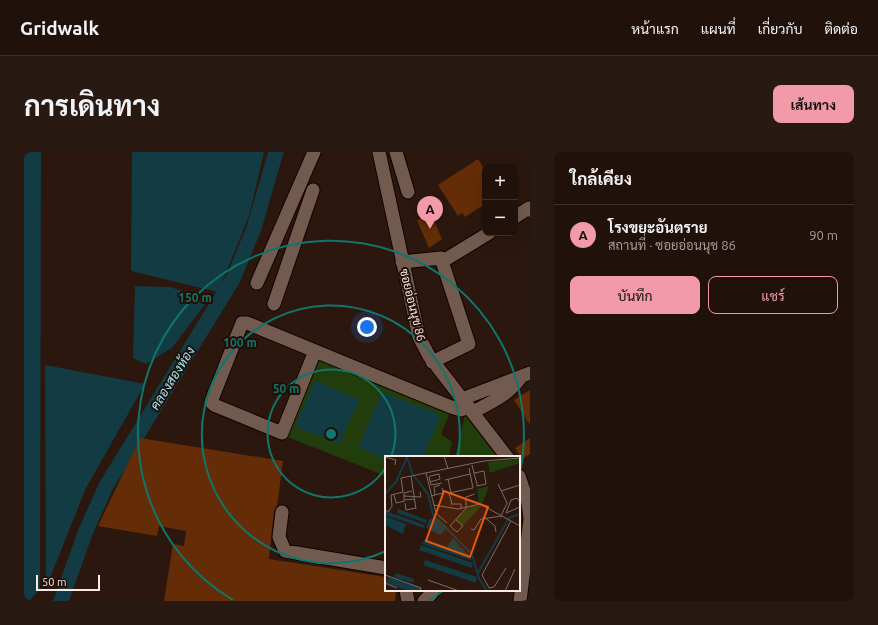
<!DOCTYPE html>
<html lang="th">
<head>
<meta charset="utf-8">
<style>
	:root { --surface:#20110a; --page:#281a13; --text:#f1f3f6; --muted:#a29d9c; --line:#3d312b; --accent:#f39aa9 }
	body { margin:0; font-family:Ubuntu,Sarabun,sans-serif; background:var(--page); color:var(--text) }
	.controls { position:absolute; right:12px; top:12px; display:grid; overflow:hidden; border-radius:8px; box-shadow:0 4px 16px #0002 }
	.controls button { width:36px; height:36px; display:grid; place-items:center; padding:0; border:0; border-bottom:1px solid var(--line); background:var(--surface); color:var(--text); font:20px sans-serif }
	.scale { position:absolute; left:12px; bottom:10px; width:64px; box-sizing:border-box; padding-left:4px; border:2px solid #f9eae3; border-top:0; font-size:11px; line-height:14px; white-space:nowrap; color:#f9eae3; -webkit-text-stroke:3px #210e05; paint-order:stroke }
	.you { position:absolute; left:343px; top:175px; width:14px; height:14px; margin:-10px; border:3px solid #fff; border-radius:50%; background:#1a73e8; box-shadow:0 0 0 6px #1a73e833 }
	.badge { display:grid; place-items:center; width:26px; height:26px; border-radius:50%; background:var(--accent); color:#111; font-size:13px; font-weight:700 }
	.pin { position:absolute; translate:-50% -33px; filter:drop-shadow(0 1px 2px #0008) }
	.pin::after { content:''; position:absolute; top:21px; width:14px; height:12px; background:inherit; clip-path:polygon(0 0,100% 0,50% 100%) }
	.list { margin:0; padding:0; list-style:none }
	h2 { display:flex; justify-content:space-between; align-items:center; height:52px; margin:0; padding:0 16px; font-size:17px }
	h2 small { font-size:13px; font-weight:400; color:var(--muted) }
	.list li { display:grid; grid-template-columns:26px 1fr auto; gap:12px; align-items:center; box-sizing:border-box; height:60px; padding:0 16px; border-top:1px solid var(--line) }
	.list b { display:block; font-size:15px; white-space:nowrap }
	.list p { margin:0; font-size:13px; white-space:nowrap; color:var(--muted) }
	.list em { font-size:13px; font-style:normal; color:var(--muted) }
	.actions { display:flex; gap:8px; padding:12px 16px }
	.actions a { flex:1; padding:9px 0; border:1px solid var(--accent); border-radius:8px; text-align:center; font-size:14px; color:var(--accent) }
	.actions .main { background:var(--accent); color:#111 }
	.map { position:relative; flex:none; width:506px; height:449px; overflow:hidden; border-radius:8px }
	header { display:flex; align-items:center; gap:24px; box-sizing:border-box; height:56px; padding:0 20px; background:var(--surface); border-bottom:1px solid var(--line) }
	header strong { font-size:19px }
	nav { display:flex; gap:22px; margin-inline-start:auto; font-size:14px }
	.intro { display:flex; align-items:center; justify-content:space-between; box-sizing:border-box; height:96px; padding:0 24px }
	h1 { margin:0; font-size:28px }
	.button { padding:10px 18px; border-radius:8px; background:var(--accent); color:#111; font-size:14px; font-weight:700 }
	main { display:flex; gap:24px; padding:0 24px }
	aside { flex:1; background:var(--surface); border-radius:8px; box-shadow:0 4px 16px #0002 }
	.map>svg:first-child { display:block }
	.green { fill:#213d0c }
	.water { fill:#133b43 }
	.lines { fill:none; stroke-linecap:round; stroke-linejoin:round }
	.river { stroke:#133b43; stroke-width:15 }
	.building { fill:#642d07 }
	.minor-casing { stroke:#120300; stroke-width:15 }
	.minor { stroke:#725b4e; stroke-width:13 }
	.ring { fill:none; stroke:#0f766e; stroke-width:2 }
	.labels { text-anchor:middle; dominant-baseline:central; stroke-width:4; stroke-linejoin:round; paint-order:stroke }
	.street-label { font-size:12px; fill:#f9eae3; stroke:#210e05 }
	.water-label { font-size:13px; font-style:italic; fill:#95eafe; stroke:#210e05 }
	.inset-river { fill:none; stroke:#133b43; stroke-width:2 }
	.inset-road { fill:none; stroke:#7d6b63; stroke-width:1 }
	.view { fill:#e8590c; fill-opacity:0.15; stroke:#e8590c; stroke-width:2 }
	.inset-edge { fill:none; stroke:#f9eae3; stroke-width:2 }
	.centre { fill:#0f766e; stroke:#210e05; stroke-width:2 }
	.ring-label { font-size:12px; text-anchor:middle; font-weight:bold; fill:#0f766e; stroke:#210e05; stroke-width:4; stroke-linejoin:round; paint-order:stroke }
</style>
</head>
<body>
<header>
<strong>Gridwalk</strong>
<nav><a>หน้าแรก</a><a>แผนที่</a><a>เกี่ยวกับ</a><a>ติดต่อ</a></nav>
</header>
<div class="intro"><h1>การเดินทาง</h1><a class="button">เส้นทาง</a></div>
<main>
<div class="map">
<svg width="506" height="449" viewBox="0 0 506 449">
	<rect width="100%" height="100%" fill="#2b170d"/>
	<path class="green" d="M292,205L426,260L417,282L428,290L425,305H362V324L261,284Z
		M441,263L473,305H431Z"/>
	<path class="water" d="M0,0H17L16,437L5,449H0Z
		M108,0H240L225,64L194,140L107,119Z
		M111,134L146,135L185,147L148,196L122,212L109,206Z
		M21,213L121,232L62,336L22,436Z
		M291,228L335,248L315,292L273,275L272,272Z
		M360,241L414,262L415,267L399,305H362V307L336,296L335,294L357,242Z"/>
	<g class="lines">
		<path class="river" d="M37,449L61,381L82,334L209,127L230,76L252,0"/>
	</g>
	<path class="building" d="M454,7L461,18V52L441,65L438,61L434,64L414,33Z
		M407,62L418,87L405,96L393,68Z
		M506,238V273L490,248Z
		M116,286L259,309L253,354L250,359L245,407L362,425V438H372L371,449H140L149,392L160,394L162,379L135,374L133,384L74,374Z
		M506,286V302L498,307L491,296Z"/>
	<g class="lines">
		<g class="minor-casing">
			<path id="minor" d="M355,0L395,185L405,204L483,305
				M372,0L384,40
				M491,65L505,56L506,58
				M419,109L465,81
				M378,110L417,106L445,192L408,210
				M233,131L290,0
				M250,152L289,38
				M291,199L258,281L190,253L187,250L218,171H223L427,255L437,258L445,255
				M438,247L506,221
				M449,260C466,251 486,242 497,225
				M495,324L504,351L506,366
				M258,360L255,385L261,399L362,416
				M382,438L384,449
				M400,449L408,441
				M496,449L506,367"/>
		</g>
		<use href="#minor" class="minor"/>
	</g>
	<g class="ring">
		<path d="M362 315A64 64 0 1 1 367 305"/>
		<path d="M362 399A129 129 0 1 1 434 304"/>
		<path d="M420 438A193 193 0 0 1 405 448M209 448A193 193 0 1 1 495 325"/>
	</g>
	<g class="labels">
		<g class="street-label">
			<text transform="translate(389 153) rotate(76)">ซอยอ่อนนุช 86</text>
		</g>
		<g class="water-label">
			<text transform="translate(148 226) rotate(-58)">คลองสองห้อง</text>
		</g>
	</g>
	<g transform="translate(361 304)">
		<rect width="135" height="135" fill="#2b170d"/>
		<path d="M135,3V7L105,17L103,6ZM104,30L97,48L90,47L94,46L92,33ZM94,49L96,50L78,70L71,64L82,52L86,54L83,51Z" fill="#213d0c"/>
		<path d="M13,53L42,64L41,67L12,57ZM0,55L9,58L40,69L39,72L0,59ZM0,60L21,68L18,78L0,69ZM49,61L62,71L56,79L41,72L44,64ZM68,82L88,105L37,88L40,83L62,91ZM36,89L88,107L87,112L34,94ZM40,104L92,121L91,127L38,109ZM11,117L29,123L28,127L9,121ZM3,121L36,132L35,135H24L1,127Z" fill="#133b43"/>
		<path class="inset-river" d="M22,1L27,17L43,38L48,59L87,98L94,122L102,135M0,38L11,26L22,1M93,117L124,62L135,58"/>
		<path class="inset-road" d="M59,0L63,13M0,1L11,4L10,9M87,9L89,17L92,28V30L101,28L99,15L89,17M41,17L49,49L73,53L95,48L135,70M63,23L66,37M60,24L85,18M45,26L55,23L54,18L45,20L44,21L46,29L57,27M113,28L122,47L116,60M27,35L19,37V44L29,43M116,35L135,29M9,39L11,47L20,45M50,39L49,31L55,29M19,40L36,41L35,36M46,40L58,37L57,32M20,47L21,54L31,52M66,48H76V52M67,48L64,37L88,32L84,12M49,49L51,57L62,67M81,51V41L90,38M31,53L26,20L99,5L135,2M0,55H4L7,50L6,39L18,36L16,22L26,20M121,57L126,44L132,42L135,46M121,57L135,51M99,61L110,70L111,76M71,64L78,70L72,76L65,70L82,51M86,73L89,74L96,63L117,60M121,112L109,131L104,132L97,119L126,65M0,119L36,132L35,135M43,124L74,135M0,127L12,132M120,135L130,113"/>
		<path class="view" d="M59,35L103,51L85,101L41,85Z"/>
		<rect width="135" height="135" class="inset-edge"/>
	</g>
	<circle cx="307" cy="282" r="6" class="centre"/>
	<g class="ring-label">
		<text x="171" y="150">150 m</text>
		<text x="216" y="195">100 m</text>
		<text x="262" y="241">50 m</text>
	</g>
</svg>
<div class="controls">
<button>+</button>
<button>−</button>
</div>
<div class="scale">50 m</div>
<div class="you"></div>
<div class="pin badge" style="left:406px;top:77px">A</div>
</div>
<aside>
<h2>ใกล้เคียง<small></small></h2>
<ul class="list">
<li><span class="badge">A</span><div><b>โรงขยะอันตราย</b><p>สถานที่ · ซอยอ่อนนุช 86</p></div><em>90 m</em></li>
</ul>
<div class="actions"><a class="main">บันทึก</a><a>แชร์</a></div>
</aside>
</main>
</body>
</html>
